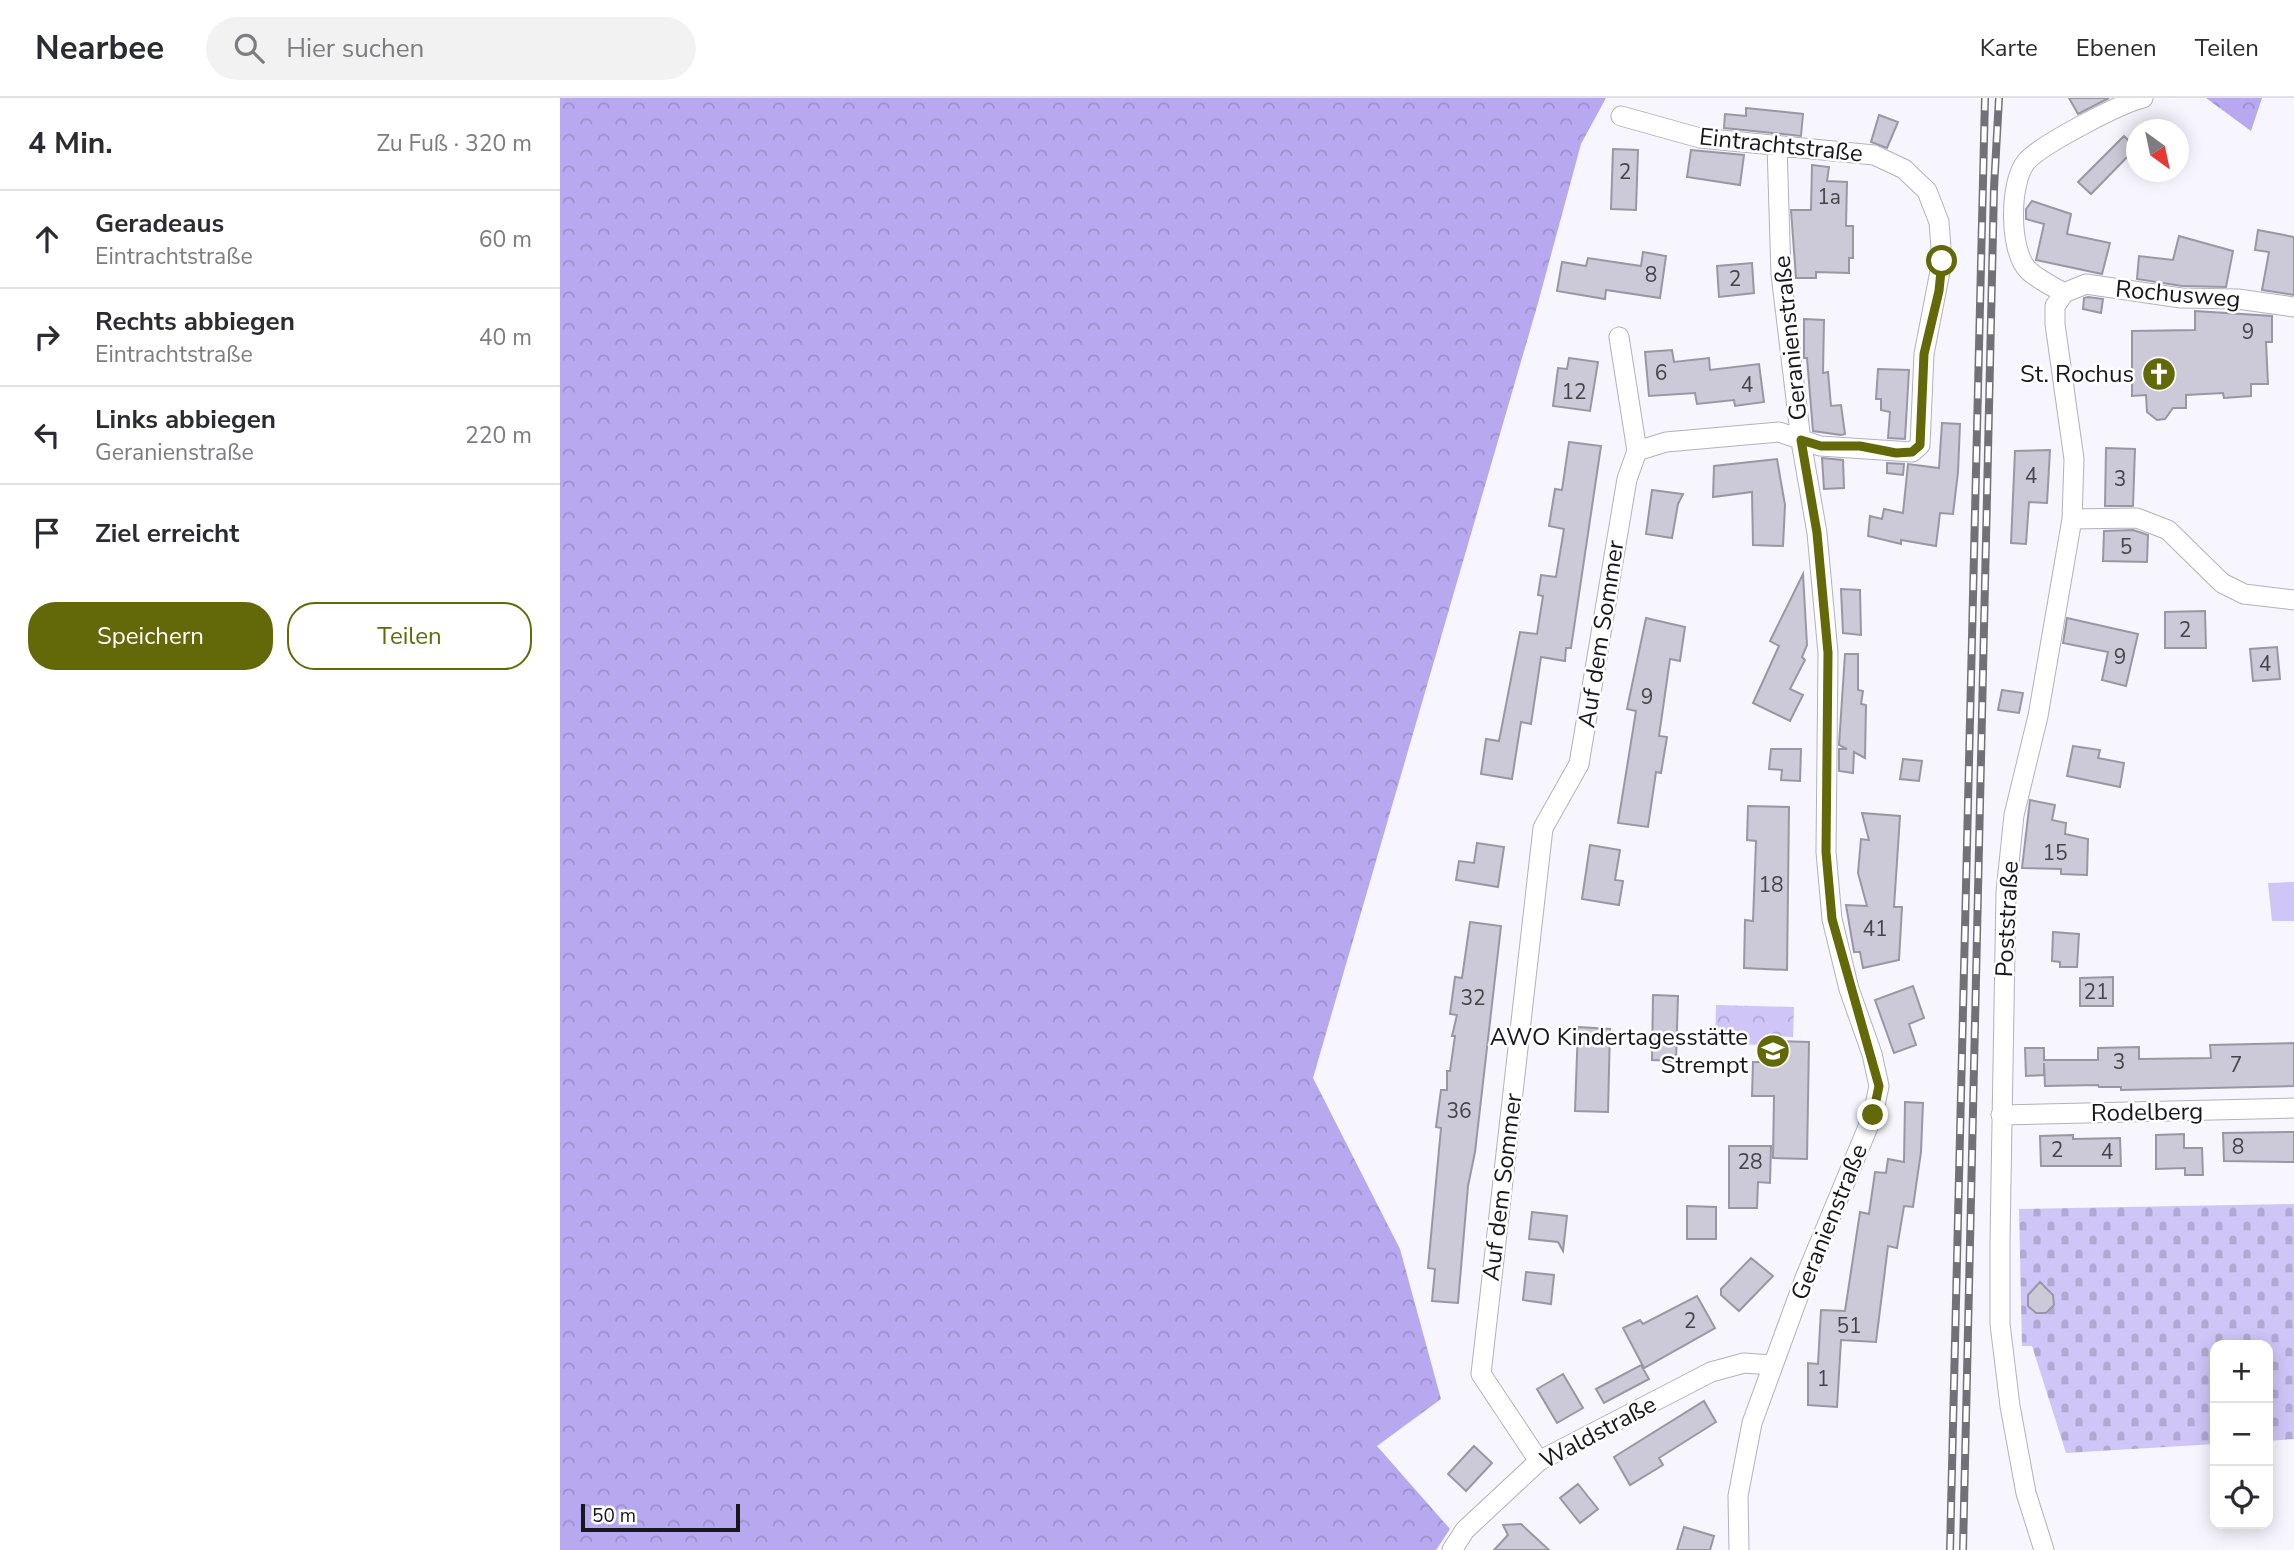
<!DOCTYPE html>
<html lang="de">
<head>
<meta charset="utf-8">
<style>
	:root { --surface:#fff; --page:#f2f2f3; --text:#2b2b33; --muted:#7c7c81; --line:#e1e1e2; --accent:#636808 }
	body { margin:0; font-family:"Nunito Sans",sans-serif; background:var(--page); color:var(--text) }
	.controls { position:absolute; right:21px; bottom:21px; display:grid; overflow:hidden; border-radius:14px; box-shadow:0 4px 18px #0003 }
	.controls button { width:63px; height:63px; display:grid; place-items:center; padding:0; border:0; border-bottom:2px solid var(--line); background:var(--surface); color:var(--text); font:35px sans-serif }
	.compass { position:absolute; left:1566px; top:21px; width:63px; height:63px; border-radius:50%; background:var(--surface); box-shadow:0 4px 18px #0003; rotate:147deg }
	.scale { position:absolute; left:21px; bottom:18px; width:159px; box-sizing:border-box; padding-left:7px; border:4px solid #18171c; border-top:0; font-size:19px; line-height:24px; white-space:nowrap; color:#18171c; -webkit-text-stroke:5px #fff; paint-order:stroke }
	.stop { position:absolute; width:21px; height:21px; margin:-16px; border:5px solid #636808; border-radius:50%; background:#fff }
	.stop.end { background:#636808; border-color:#fff; box-shadow:0 2px 7px #0008 }
	.list { margin:0; padding:0; list-style:none }
	h2 { display:flex; justify-content:space-between; align-items:center; height:91px; margin:0; padding:0 28px; font-size:30px }
	h2 small { font-size:23px; font-weight:400; color:var(--muted) }
	.list li { display:grid; grid-template-columns:46px 1fr auto; gap:21px; align-items:center; box-sizing:border-box; height:98px; padding:0 28px; border-top:2px solid var(--line) }
	.list b { display:block; font-size:26px; white-space:nowrap }
	.list p { margin:0; font-size:23px; white-space:nowrap; color:var(--muted) }
	.list em { font-size:23px; font-style:normal; color:var(--muted) }
	.actions { display:flex; gap:14px; padding:21px 28px }
	.actions a { flex:1; padding:16px 0; border:2px solid var(--accent); border-radius:28px; text-align:center; font-size:24px; color:var(--accent) }
	.actions .main { background:var(--accent); color:#fff }
	.icon { flex:none; width:38px; height:38px; fill:none; stroke:currentColor; stroke-width:2; stroke-linecap:round; stroke-linejoin:round }
	.map { position:relative; flex:none; width:1734px; height:1452px; overflow:hidden }
	header { display:flex; align-items:center; gap:42px; box-sizing:border-box; height:98px; padding:0 35px; background:var(--surface); border-bottom:2px solid var(--line) }
	header strong { font-size:33px }
	nav { display:flex; gap:38px; margin-inline-start:auto; font-size:24px }
	.search { width:490px; height:63px; background:var(--page); display:flex; align-items:center; gap:18px; box-sizing:border-box; padding:0 24px; border-radius:38px; color:var(--muted); font-size:26px }
	main { display:flex }
	aside { flex:1; background:var(--surface) }
	.map>svg:first-child { display:block }
	.grass { fill:#cfc6f7 }
	.forest { fill:url(#forest-crowns) }
	.cemetery { fill:url(#cemetery-stones) }
	.park { fill:url(#park-crowns) }
	.building { fill:#cccad8; stroke:#9997a4; stroke-width:2 }
	.lines { fill:none; stroke-linecap:round; stroke-linejoin:round }
	.minor-casing { stroke:#b3b1be; stroke-width:21 }
	.minor { stroke:#fff; stroke-width:19 }
	.rail-casing { stroke:#727178; stroke-width:8 }
	.rail { stroke:#fff; stroke-width:5; stroke-dasharray:16; stroke-linecap:butt }
	.route { stroke:#636808; stroke-width:9 }
	.labels { text-anchor:middle; dominant-baseline:central; stroke-width:5; stroke-linejoin:round; paint-order:stroke }
	.number-label { font-size:21px; fill:#45444b }
	.street-label { font-size:24px; fill:#18171c; stroke:#fff }
	.poi-label { font-size:24px; fill:#18171c; stroke:#fff; text-anchor:end }
</style>
</head>
<body>
<header>
<strong>Nearbee</strong>
<div class="search"><svg class="icon" aria-label="search" viewBox="0 0 24 24"><circle cx="10" cy="10" r="6"/><path d="M15 15l6 6"/></svg>Hier suchen</div>
<nav><a>Karte</a><a>Ebenen</a><a>Teilen</a></nav>
</header>
<main>
<aside>
<h2>4 Min.<small>Zu Fuß · 320 m</small></h2>
<ul class="list">
<li><svg class="icon" aria-label="ahead" viewBox="0 0 24 24"><path d="M12 20V5M6 11l6-6 6 6"/></svg><div><b>Geradeaus</b><p>Eintrachtstraße</p></div><em>60 m</em></li>
<li><svg class="icon" aria-label="right" viewBox="0 0 24 24"><path d="M7 20v-9h11M14 6l5 5-5 5"/></svg><div><b>Rechts abbiegen</b><p>Eintrachtstraße</p></div><em>40 m</em></li>
<li><svg class="icon" aria-label="left" viewBox="0 0 24 24"><path d="M17 20v-9H6M10 6l-5 5 5 5"/></svg><div><b>Links abbiegen</b><p>Geranienstraße</p></div><em>220 m</em></li>
<li><svg class="icon" aria-label="arrive" viewBox="0 0 24 24"><path d="M6 21V4h12l-3 4 3 4H6"/></svg><div><b>Ziel erreicht</b></div></li>
</ul>
<div class="actions"><a class="main">Speichern</a><a>Teilen</a></div>
</aside>
<div class="map">
<svg width="1734" height="1452" viewBox="0 0 1734 1452">
	<defs>
		<pattern id="forest-crowns" width="20" height="18" patternUnits="userSpaceOnUse" patternTransform="scale(1.75)"><rect width="20" height="18" fill="#b7a8f0"/><path d="M2 6a3 3 0 1 1 6 0M12 15a3 3 0 1 1 6 0" fill="none" stroke="#9d90cd"/></pattern>
		<pattern id="cemetery-stones" width="16" height="16" patternUnits="userSpaceOnUse" patternTransform="scale(1.75)"><rect width="16" height="16" fill="#cfc6f7"/><path d="M2 7V4a2 2 0 0 1 4 0v3zM10 15v-3a2 2 0 0 1 4 0v3z" fill="#b1a9d3"/></pattern>
		<pattern id="park-crowns" width="20" height="18" patternUnits="userSpaceOnUse" patternTransform="scale(1.75)"><rect width="20" height="18" fill="#cfc6f7"/><path d="M2 6a3 3 0 1 1 6 0M12 15a3 3 0 1 1 6 0" fill="none" stroke="#b1a9d3"/></pattern>
	</defs>
	<rect width="100%" height="100%" fill="#f7f5fe"/>
	<path class="grass" d="M1734,784V823H1712L1708,785Z"/>
	<path class="forest" d="M0,0H1046L1021,46L978,205L753,980L840,1151L881,1301L817,1348L890,1431L876,1452H0Z
		M1646,0H1702L1691,33Z"/>
	<path class="cemetery" d="M1734,1106V1341L1708,1343V1247H1655V1346L1506,1355L1472,1248H1462L1459,1111Z"/>
	<path class="park" d="M1156,907L1234,909L1233,939L1213,938L1212,947L1155,946Z"/>
	<path class="building" d="M1509,0H1549L1518,16Z
		M1186,10L1243,16L1241,38L1164,30L1165,16L1186,18Z
		M1319,17L1338,24L1327,50L1311,44Z
		M1564,38L1576,50L1531,96L1518,84Z
		M1053,51L1078,52L1076,112L1051,111Z
		M1131,52L1184,57L1180,87L1127,79Z
		M1252,67L1269,69L1267,83L1287,84L1286,128H1293V160H1289V175L1256,174V180H1236L1231,112H1251Z
		M1472,103L1511,116L1507,136L1550,145L1542,176L1476,162L1484,126L1466,121V111Z
		M1698,132L1734,139V197L1702,192L1709,154L1695,152Z
		M1619,138L1673,153L1666,189L1622,188L1577,181L1579,158L1613,162Z
		M1083,154L1106,158L1100,200L1046,192L1045,201L997,193L1002,164L1026,168L1028,160L1081,168Z
		M1192,165L1194,195L1159,199L1157,168Z
		M1528,199L1543,201L1541,215L1523,211L1524,200Z
		M1635,213L1712,218V244H1706L1708,286H1691V298L1664,300L1663,295L1626,297V310H1613L1605,321L1597,322L1587,314L1586,297L1572,298V233L1635,232Z
		M1244,221L1264,222L1263,275L1268,274L1271,308L1281,307L1285,336L1281,337L1253,333L1247,260H1244Z
		M1112,252L1114,264L1149,260L1150,272L1199,266L1204,304L1175,308L1174,302L1137,306L1135,295L1089,298L1085,254Z
		M1009,260L1038,264L1030,313L993,308L998,270L1007,271Z
		M1318,271L1349,272L1345,341L1328,340L1330,314L1321,312V301H1316Z
		M1382,325L1400,326L1398,374L1393,416L1380,415L1376,448L1341,442V446L1308,438L1310,418L1322,421L1324,411L1343,415L1348,366L1379,370Z
		M1009,344L1041,348L1011,550H1006L1005,563L981,559L971,626L961,624L952,681L921,676L926,641L939,643L960,534L977,536L983,498L978,497L981,477L996,479L1004,431L989,428L995,391L1002,392Z
		M1546,350L1575,351L1573,408H1545Z
		M1490,352L1487,405L1469,404L1466,446L1451,445L1455,353Z
		M1262,360L1283,362L1284,390L1264,391Z
		M1217,361L1225,407L1223,448L1193,447L1192,394L1153,399L1154,368Z
		M1327,365L1344,366L1343,377L1327,375Z
		M1092,392L1123,396L1118,406L1112,440L1086,436Z
		M1573,432L1588,437L1587,464L1543,463L1544,433Z
		M1243,476L1247,547L1242,559L1245,562L1230,591L1243,597L1230,623L1193,605L1219,548L1210,543Z
		M1281,491L1300,492L1301,537L1283,535Z
		M1645,513L1646,550H1605V514Z
		M1086,520L1125,529L1120,563L1110,561L1099,638L1107,639L1101,675L1096,674L1088,729L1058,725L1076,613L1067,611Z
		M1507,520L1578,536L1566,588L1542,582L1548,554L1503,545Z
		M1717,549L1720,581L1693,583L1690,551Z
		M1285,556H1298V592L1303,593L1301,606L1306,607L1305,660L1294,654L1293,675L1279,673V651H1287L1279,647Z
		M1442,592L1463,595L1459,615L1438,612Z
		M1513,648L1540,652L1538,660L1564,665L1560,689L1507,678Z
		M1211,651H1241L1240,683L1221,682L1222,672L1209,671Z
		M1343,661L1362,663L1359,683L1340,681Z
		M1470,702L1495,707L1492,722L1506,725L1505,736L1528,741L1527,777L1501,776V771L1462,770Z
		M1188,708L1229,709L1227,872L1184,870L1185,822L1193,823L1196,743L1187,742Z
		M1302,715L1340,718L1334,809H1342L1339,862L1303,870L1300,854H1294L1286,807L1307,808L1298,775L1301,741L1309,742Z
		M917,745L944,749L938,789L896,782L899,763L914,765Z
		M1030,747L1060,752L1055,782L1063,783L1059,807L1022,801Z
		M910,824L941,828L915,1054L908,1088L898,1205L872,1203L875,1171L868,1170L881,1030L876,1029L881,992H887V973H890L895,938H892L897,917L890,916L895,879L902,880Z
		M1493,834L1519,836L1517,869H1500V864L1492,863Z
		M1553,879V908H1520V880Z
		M1353,888L1364,920L1349,926L1356,947L1334,955L1315,902Z
		M1093,897L1118,898L1116,963L1092,962Z
		M1018,929L1050,931L1048,1014L1015,1013Z
		M1216,943L1249,944L1247,1061L1213,1060L1214,998H1192L1193,964H1215Z
		M1734,945V988L1561,992V989H1539L1538,987L1485,988L1484,965V977L1466,978L1465,950H1484V962H1538V950L1579,949V961L1651,960L1650,947Z
		M1345,1004L1363,1005L1361,1054L1353,1109L1344,1108L1337,1150L1328,1148L1316,1244L1281,1242L1277,1309L1248,1307V1265L1258,1266L1261,1212L1285,1213L1300,1114L1309,1116L1315,1074L1326,1075L1328,1061L1344,1064Z
		M1734,1034V1064L1664,1063L1663,1035Z
		M1624,1036V1050H1642L1643,1077H1625V1070L1596,1071V1037Z
		M1513,1037V1041L1560,1040L1561,1068H1481L1480,1038Z
		M1169,1048H1211L1210,1085L1198,1084L1197,1110H1169Z
		M1127,1108L1156,1109V1141H1127Z
		M972,1114L1007,1118L1003,1153L998,1144L969,1141Z
		M1191,1160L1213,1178L1179,1213L1161,1197V1191Z
		M966,1174L994,1177L991,1206L963,1202Z
		M1480,1184L1493,1197L1494,1207L1486,1215H1476L1468,1208V1197Z
		M1137,1198L1155,1230L1084,1270L1063,1230L1080,1222L1083,1226Z
		M1081,1267L1089,1281L1044,1305L1036,1291Z
		M1003,1276L1023,1310L997,1325L977,1291Z
		M1144,1303L1156,1324L1099,1360L1103,1367L1070,1387L1054,1359Z
		M914,1348L932,1365L906,1393L888,1376Z
		M1018,1386L1038,1411L1020,1425L1000,1400Z
		M961,1426L989,1452H934L948,1437L943,1427Z
		M1124,1429L1154,1438L1150,1452H1117Z"/>
	<g class="lines">
		<g class="minor-casing">
			<path id="minor" d="M1504,195C1492,188 1477,181 1468,172C1449,153 1449,85 1466,64C1480,47 1561,5 1583,0
				M1504,195L1526,186L1621,200L1678,201L1734,209
				M1059,239L1077,353
				M1512,421L1577,420L1608,432L1662,485L1684,496L1734,502
				M1441,1017L1734,1010
				M979,1363L921,1276L983,730L1019,666L1067,381L1077,353L1106,344L1219,334L1260,348L1352,354L1360,347L1364,256L1382,163L1379,124L1367,93L1344,71L1314,57L1140,40L1061,18
				M892,1452L905,1432L979,1363L1151,1274L1184,1265L1211,1267
				M1179,1452L1178,1398L1192,1325L1245,1180L1313,1017L1319,988L1312,956L1289,891L1272,821L1266,754L1268,555L1257,435L1241,343L1221,176L1217,47
				M1484,1452L1466,1395L1450,1308L1440,1226V1142L1446,794L1454,717L1478,618L1512,421L1514,361L1495,226V208L1504,195"/>
		</g>
		<use href="#minor" class="minor"/>
		<g class="rail-casing">
			<path id="rail" d="M1390,1452L1425,0
				M1403,1452L1434,90L1439,0"/>
		</g>
		<use href="#rail" class="rail"/>
	</g>
	<g class="lines">
		<path class="route" d="M1313,1017L1319,988L1272,821L1266,754L1268,555L1257,435L1241,342L1261,348H1300L1336,355L1352,354L1360,347L1364,256L1379,193L1382,163"/>
	</g>
	<defs>
		<g id="church-disc" transform="scale(1.75)"><circle r="9.5" fill="#636808" stroke="#fff"/><path d="M-1.2-6h2.4v3.5h3.3v2.4h-3.3V6h-2.4V-.1h-3.3v-2.4h3.3Z" fill="#fff"/></g>
		<g id="school-disc" transform="scale(1.75)"><circle r="9.5" fill="#636808" stroke="#fff"/><path d="M0-5L7-2L0 1L-7-2ZM-4 1L0 2.5L4 1V4Q0 6-4 4Z" fill="#fff"/></g>
	</defs>
	<g fill-rule="evenodd">
		<use href="#church-disc" x="1599" y="276"/>
		<use href="#school-disc" x="1213" y="953"/>
	</g>
	<g class="labels">
		<g class="number-label">
			<text x="1065" y="74">2</text>
			<text x="1269" y="99">1a</text>
			<text x="1091" y="177">8</text>
			<text x="1175" y="181">2</text>
			<text x="1688" y="234">9</text>
			<text x="1101" y="275">6</text>
			<text x="1187" y="287">4</text>
			<text x="1014" y="294">12</text>
			<text x="1471" y="378">4</text>
			<text x="1560" y="381">3</text>
			<text x="1566" y="449">5</text>
			<text x="1625" y="532">2</text>
			<text x="1560" y="559">9</text>
			<text x="1705" y="566">4</text>
			<text x="1087" y="599">9</text>
			<text x="1495" y="755">15</text>
			<text x="1211" y="787">18</text>
			<text x="1315" y="831">41</text>
			<text x="1536" y="894">21</text>
			<text x="913" y="900">32</text>
			<text x="1559" y="964">3</text>
			<text x="1676" y="967">7</text>
			<text x="899" y="1013">36</text>
			<text x="1678" y="1049">8</text>
			<text x="1497" y="1052">2</text>
			<text x="1547" y="1054">4</text>
			<text x="1190" y="1064">28</text>
			<text x="1130" y="1223">2</text>
			<text x="1289" y="1228">51</text>
			<text x="1263" y="1281">1</text>
		</g>
		<g class="street-label">
			<text transform="translate(1221 47) rotate(6)">Eintrachtstraße</text>
			<text transform="translate(1618 196) rotate(5)">Rochusweg</text>
			<text transform="translate(1230 240) rotate(-96)">Geranienstraße</text>
			<text transform="translate(1041 536) rotate(-81)">Auf dem Sommer</text>
			<text transform="translate(1447 821) rotate(-87)">Poststraße</text>
			<text transform="translate(1587 1014) rotate(-1)">Rodelberg</text>
			<text transform="translate(942 1089) rotate(-83)">Auf dem Sommer</text>
			<text transform="translate(1269 1124) rotate(-68)">Geranienstraße</text>
			<text transform="translate(1038 1334) rotate(-28)">Waldstraße</text>
		</g>
		<g class="poi-label">
			<text x="1574" y="276">St. Rochus</text>
			<text x="1188" y="939">AWO Kindertagesstätte<tspan x="1188" dy="28">Strempt</tspan></text>
		</g>
	</g>
</svg>
<div class="controls">
<button>+</button>
<button>−</button>
<button><svg class="icon" aria-label="locate" viewBox="0 0 24 24"><circle cx="12" cy="12" r="6"/><path d="M12 2v4M12 18v4M2 12h4M18 12h4"/></svg></button>
</div>
<svg class="compass" viewBox="-18 -18 36 36"><path d="M0-13l5 13h-10z" fill="#e53935"/><path d="M0 13l5-13h-10z" fill="#7c7c81"/></svg>
<div class="scale">50 m</div>
<div class="stop" style="left:1382px;top:163px"></div>
<div class="stop end" style="left:1313px;top:1017px"></div>
</div>
</main>
</body>
</html>
